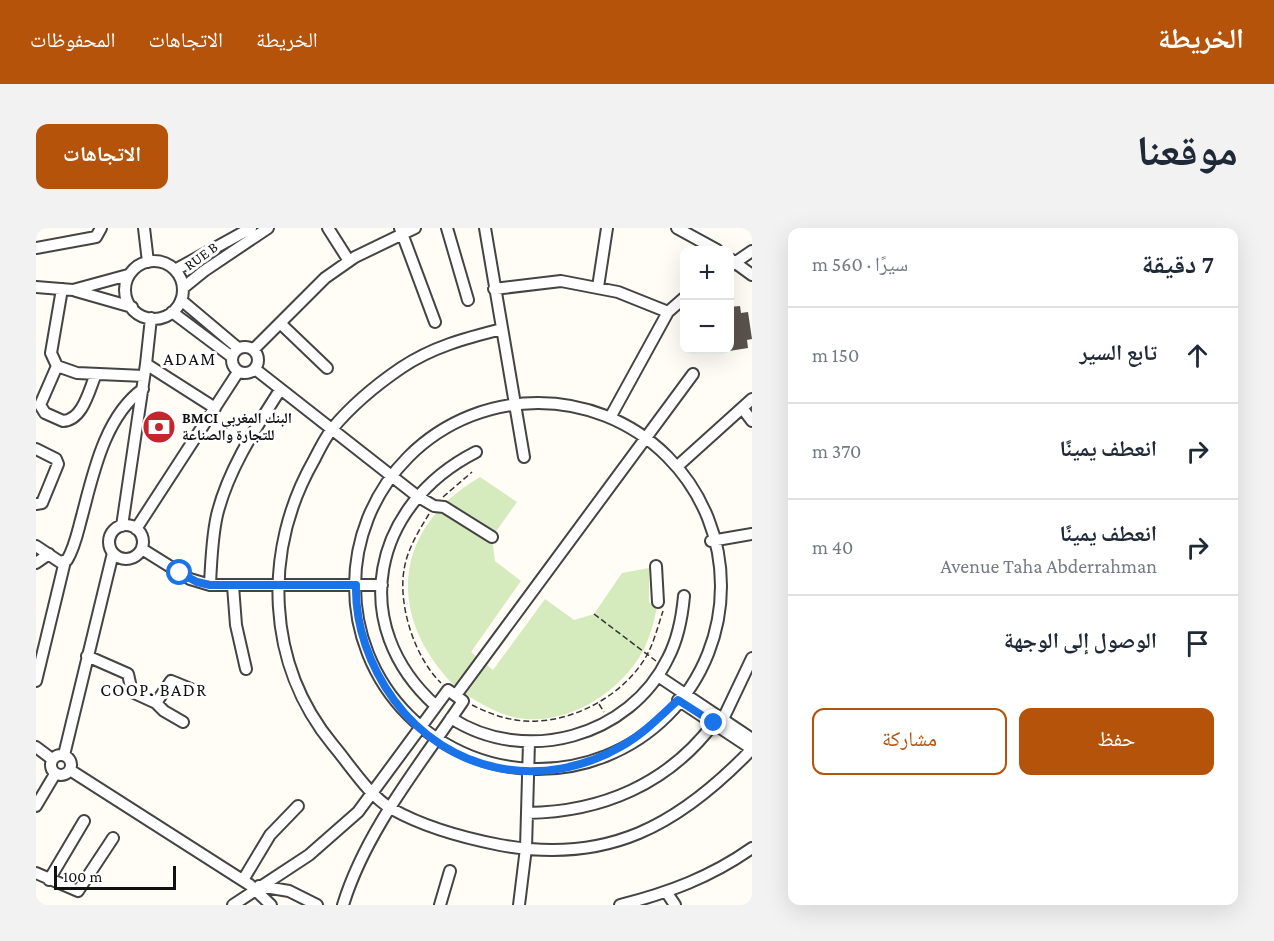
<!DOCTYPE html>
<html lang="ar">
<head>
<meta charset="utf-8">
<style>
	:root { --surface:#fff; --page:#f2f2f3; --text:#1f2937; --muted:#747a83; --line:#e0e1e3; --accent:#b45309 }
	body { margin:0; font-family:"Crimson Pro","Noto Naskh Arabic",serif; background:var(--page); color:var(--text); direction:rtl }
	.controls { position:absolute; right:18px; top:18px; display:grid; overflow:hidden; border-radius:12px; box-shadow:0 6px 24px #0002 }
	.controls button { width:54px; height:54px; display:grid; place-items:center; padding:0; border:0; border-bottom:2px solid var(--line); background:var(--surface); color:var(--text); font:30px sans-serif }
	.scale { position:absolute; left:18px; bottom:15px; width:122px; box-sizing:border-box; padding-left:6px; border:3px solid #111; border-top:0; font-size:16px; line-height:21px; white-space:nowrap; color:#111; -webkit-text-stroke:4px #fff; paint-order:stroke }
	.stop { position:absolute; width:18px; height:18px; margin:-14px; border:4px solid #1a73e8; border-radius:50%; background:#fff }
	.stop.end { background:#1a73e8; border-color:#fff; box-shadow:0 2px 6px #0008 }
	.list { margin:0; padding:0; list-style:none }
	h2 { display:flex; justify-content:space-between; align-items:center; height:78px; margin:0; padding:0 24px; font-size:26px }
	h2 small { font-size:20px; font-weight:400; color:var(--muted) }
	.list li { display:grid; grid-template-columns:39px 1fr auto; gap:18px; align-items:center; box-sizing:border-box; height:96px; padding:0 24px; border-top:2px solid var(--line) }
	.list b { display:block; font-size:22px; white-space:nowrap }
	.list p { margin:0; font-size:20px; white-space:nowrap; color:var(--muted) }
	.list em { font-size:20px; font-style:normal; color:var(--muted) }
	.actions { display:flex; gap:12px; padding:18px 24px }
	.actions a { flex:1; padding:14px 0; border:2px solid var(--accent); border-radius:12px; text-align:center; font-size:21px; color:var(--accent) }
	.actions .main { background:var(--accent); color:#fff }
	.icon { flex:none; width:33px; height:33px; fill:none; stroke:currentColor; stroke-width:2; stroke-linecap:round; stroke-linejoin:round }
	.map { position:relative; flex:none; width:716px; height:677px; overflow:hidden; direction:ltr; border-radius:12px }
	header { display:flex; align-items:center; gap:36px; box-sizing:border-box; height:84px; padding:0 30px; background:var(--accent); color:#fff }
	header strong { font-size:28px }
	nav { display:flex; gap:33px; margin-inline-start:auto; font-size:21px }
	.intro { display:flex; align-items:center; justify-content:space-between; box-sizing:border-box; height:144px; padding:0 36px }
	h1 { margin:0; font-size:42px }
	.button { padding:15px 27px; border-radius:12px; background:var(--accent); color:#fff; font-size:21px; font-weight:700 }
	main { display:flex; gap:36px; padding:0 36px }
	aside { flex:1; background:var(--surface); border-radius:12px; box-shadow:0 6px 24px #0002 }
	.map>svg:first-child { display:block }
	.green { fill:#d5ebbd }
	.building { fill:#5a524d }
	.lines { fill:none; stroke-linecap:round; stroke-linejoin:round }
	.minor-casing { stroke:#444; stroke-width:14 }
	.path { stroke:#333; stroke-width:1.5; stroke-dasharray:6 3; stroke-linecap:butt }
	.minor { stroke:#fff; stroke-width:10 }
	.route { stroke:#1a73e8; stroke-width:8 }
	.labels { text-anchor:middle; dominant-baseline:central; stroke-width:6; stroke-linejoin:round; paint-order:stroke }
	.street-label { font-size:15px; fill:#111; stroke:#fff }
	.poi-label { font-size:15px; font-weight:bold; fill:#111; stroke:#fff; text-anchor:start }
	.quarter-label { font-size:18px; letter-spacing:1.5px; fill:#111; stroke:#fff }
</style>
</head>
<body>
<header>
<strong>الخريطة</strong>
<nav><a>الخريطة</a><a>الاتجاهات</a><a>المحفوظات</a></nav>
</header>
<div class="intro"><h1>موقعنا</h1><a class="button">الاتجاهات</a></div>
<main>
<aside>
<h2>7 دقيقة<small>سيرًا · 560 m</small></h2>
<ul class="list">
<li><svg class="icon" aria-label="ahead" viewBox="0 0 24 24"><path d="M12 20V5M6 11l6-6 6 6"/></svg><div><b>تابع السير</b></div><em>150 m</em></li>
<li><svg class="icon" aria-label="right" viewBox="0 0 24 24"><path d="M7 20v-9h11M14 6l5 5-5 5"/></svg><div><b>انعطف يمينًا</b></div><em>370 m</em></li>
<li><svg class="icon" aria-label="right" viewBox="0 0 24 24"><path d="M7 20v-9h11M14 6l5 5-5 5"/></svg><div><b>انعطف يمينًا</b><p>Avenue Taha Abderrahman</p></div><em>40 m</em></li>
<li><svg class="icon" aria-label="arrive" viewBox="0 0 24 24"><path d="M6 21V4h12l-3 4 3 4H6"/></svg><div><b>الوصول إلى الوجهة</b></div></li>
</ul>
<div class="actions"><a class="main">حفظ</a><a>مشاركة</a></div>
</aside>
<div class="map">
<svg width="716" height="677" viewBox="0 0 716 677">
	<rect width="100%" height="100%" fill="#fffdf5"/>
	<path class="green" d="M444,249L481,274L456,309L459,333L485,353L435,424L441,429L419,458C349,388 357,300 444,249Z
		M613,340V374L621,379C618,394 614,409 607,423C585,463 536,495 489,491C468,489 447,478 430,466L451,437L457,442L509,371L538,392L558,386L586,345Z"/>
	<path class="building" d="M704,78L705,85L712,84L716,111L711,112L712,120L693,123V79Z"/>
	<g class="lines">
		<g class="minor-casing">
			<path id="minor" d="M108,0L112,34
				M292,0L313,33
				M364,0L399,94
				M411,0L432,72
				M449,0L488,229
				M641,0L681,22
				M0,20L60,9L65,0
				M694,31L716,47
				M89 62a29 29 0 1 1 58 0a29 29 0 1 1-58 0Z
				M694,38L716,23
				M139,42L215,0
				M0,59L37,62L92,47
				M562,59L571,0
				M147,60L168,43L232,0
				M26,61L15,125L21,138L41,145L108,148
				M458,61L525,53L582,64L632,84
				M40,63L96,79
				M145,72L202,120
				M136,84L196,129
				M244,95L291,140
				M466,101C430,110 396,119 365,140C340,157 315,178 296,201C289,210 283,222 278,232C226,323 230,436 297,517C314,537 333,568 356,581C388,599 428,610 464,617C572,637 643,597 716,521
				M196 132a13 13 0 1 1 26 0a13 13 0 1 1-26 0Z
				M217,122L289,50L319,29L379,0
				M110,136L179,180
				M21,138L4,177L9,185L27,193C47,192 53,162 60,146
				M219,141L381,268L398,278L408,279L456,309
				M319 358a183 183 0 1 1 366 0a183 183 0 1 1-366 0Z
				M707,181L716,193
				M576,186L632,84L648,70
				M0,221L20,231L22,236L6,275L0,276
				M645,235L716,171
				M73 314a17 17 0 1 1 34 0a17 17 0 1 1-34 0Z
				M86,298L110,136L115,90
				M100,301L202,144
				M675,313L716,306
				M0,318L24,334L31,332C39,319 42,302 46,288C57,246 69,188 107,161
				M106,321L154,351L174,357H346
				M0,335L13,326
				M620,338L622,374
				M174,357C175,334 176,309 181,287C192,242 219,201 244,162
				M197,358L200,397L210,441
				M51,428L92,446L96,464L120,475
				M622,448L716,511
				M0,453L29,333
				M420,467L657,146
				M642,472L716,521
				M400,478C310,397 336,277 440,224
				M415,490C489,538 594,509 632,430C642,411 646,390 648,368
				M687,491L716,430
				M147,494L128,483L120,475L135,453L157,462
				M0,519L16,531
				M15 537a10 10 0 1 1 20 0a10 10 0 1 1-20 0Z
				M28,527L77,325
				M34,542L214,657L235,677
				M0,578L19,546
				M491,585C566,584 632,556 678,495
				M0,645L42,663L77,610
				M13,652L48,593
				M207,652L234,607L262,578
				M223,658L253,663L281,677
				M631,665L639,677
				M197,677L273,627L322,584L412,462L427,473C384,537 330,602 307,677
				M404,677L414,643
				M483,677L490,620L493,514
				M584,677C632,665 675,649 716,620"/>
		</g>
		<path class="path" d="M407,269L436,244
			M393,286C382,304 371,322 368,342C362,378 379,430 405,455
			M558,386L620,433
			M563,476L568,484
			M436,477C452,485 470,492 489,493C535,496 588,468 611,427C618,414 622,398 627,383"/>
		<use href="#minor" class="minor"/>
	</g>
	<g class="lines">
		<path class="route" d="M144,345L161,354L174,357H320C319,398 334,439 358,472C412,546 507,564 586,518C607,506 624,489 642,472L678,495"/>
	</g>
	<defs>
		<g id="bank-disc" transform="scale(1.725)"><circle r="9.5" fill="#c4262e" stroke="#fff"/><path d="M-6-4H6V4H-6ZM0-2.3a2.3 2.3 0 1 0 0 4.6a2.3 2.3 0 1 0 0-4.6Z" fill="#fff"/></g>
	</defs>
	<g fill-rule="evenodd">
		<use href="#bank-disc" x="123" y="199"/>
	</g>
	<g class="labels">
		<g class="street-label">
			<text transform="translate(165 28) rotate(-36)">RUE B</text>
		</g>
		<g class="poi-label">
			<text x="146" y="190">BMCI البنك المغربي<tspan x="146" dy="17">للتجارة والصناعة</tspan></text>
		</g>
		<g class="quarter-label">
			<text x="154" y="131">ADAM</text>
			<text x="118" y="462">COOP. BADR</text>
		</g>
	</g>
</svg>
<div class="controls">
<button>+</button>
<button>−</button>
</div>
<div class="scale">100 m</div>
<div class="stop" style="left:144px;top:345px"></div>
<div class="stop end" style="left:678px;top:495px"></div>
</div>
</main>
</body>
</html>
